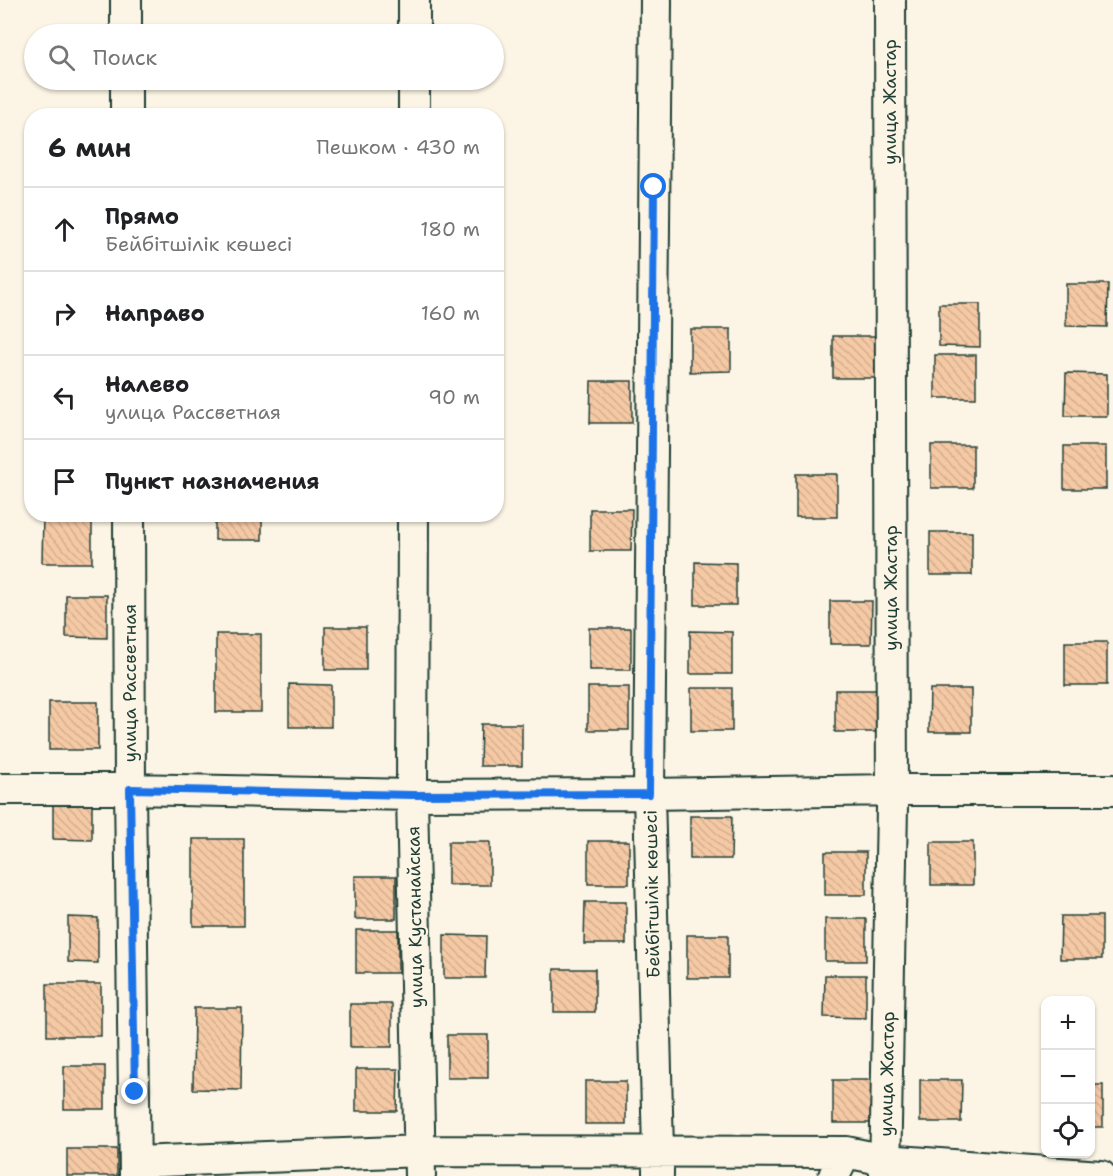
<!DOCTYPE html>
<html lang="ru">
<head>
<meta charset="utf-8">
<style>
	:root { --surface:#fff; --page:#f6f6f6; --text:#202124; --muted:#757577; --line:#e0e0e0 }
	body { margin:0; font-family:"Shantell Sans",sans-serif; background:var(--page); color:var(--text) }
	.controls { position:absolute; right:18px; bottom:18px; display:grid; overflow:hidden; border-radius:12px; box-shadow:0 2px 4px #0004 }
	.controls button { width:54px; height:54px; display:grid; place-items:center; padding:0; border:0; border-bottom:2px solid var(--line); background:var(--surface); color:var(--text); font:30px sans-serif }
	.stop { position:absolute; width:18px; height:18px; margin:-14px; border:4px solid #1a73e8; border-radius:50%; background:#fff }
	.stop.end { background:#1a73e8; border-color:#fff; box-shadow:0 2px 6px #0008 }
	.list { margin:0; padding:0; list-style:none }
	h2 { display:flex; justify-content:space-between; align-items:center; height:78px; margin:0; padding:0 24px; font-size:26px }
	h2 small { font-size:20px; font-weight:400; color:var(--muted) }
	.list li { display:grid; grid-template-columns:39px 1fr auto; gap:18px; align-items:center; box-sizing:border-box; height:84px; padding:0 24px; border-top:2px solid var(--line) }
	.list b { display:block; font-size:22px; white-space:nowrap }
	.list p { margin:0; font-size:20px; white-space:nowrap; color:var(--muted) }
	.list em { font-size:20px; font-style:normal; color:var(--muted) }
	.icon { flex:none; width:33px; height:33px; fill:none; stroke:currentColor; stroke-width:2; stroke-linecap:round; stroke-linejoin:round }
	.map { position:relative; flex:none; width:1113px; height:1176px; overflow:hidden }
	.search { position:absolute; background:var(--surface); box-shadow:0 2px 4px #0004; left:24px; top:24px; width:480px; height:66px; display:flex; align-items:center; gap:15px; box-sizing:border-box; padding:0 21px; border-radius:33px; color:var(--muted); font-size:22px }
	.panel { position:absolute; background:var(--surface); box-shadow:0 2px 4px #0004; left:24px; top:108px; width:480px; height:414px; border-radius:24px }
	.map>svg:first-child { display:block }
	.building { fill:url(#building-back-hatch); stroke:#1f3d34; stroke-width:1.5 }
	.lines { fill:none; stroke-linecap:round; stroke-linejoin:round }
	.minor-casing { stroke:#1f3d34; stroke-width:34 }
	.minor { stroke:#fcf5e5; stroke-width:30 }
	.route { stroke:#1a73e8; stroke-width:8 }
	.labels { text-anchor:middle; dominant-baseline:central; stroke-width:4.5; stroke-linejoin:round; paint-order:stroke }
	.street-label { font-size:18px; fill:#1f3d34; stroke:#fcf5e5 }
</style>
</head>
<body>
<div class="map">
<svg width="1113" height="1176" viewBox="0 0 1113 1176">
	<defs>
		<pattern id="building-back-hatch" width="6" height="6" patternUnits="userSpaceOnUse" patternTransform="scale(1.5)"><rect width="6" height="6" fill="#f6c9a5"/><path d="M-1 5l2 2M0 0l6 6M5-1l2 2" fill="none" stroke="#d2ae8f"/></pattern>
	</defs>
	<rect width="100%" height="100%" fill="#fcf5e5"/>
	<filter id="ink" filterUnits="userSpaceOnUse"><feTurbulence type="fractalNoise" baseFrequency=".0167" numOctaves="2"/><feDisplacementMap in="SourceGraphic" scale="12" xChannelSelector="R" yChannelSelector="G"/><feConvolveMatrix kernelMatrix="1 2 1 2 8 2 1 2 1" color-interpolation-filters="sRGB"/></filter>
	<g filter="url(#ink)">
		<path class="building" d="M436,30H478V34H436Z
			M1066,284H1108L1107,327L1066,326Z
			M939,304H980V347L939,346Z
			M690,329H731V371L690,372Z
			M833,336H875V378H833Z
			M935,355H976V398H935Z
			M1066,373L1107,374V416H1065Z
			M591,381H632V423H590Z
			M931,445H973V488H931Z
			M1064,446H1106V489H1064Z
			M796,474H837V517H796Z
			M590,509H632L631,551H590Z
			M215,514H262V540H215Z
			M43,515H92V563H42Z
			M930,532H972V575H930Z
			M695,562L736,563V605H695Z
			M66,595H107V638L66,637Z
			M830,601H872L871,644H830Z
			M325,627H366V670H325Z
			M589,628H631V670H589Z
			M690,631L732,632V674H690Z
			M216,634H261V712H216Z
			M1065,642H1107V685H1065Z
			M289,684L331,685V727H289Z
			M588,687H629V730H588Z
			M691,688H732V731H691Z
			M930,689H971V732H929Z
			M835,690H876V732H835Z
			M49,702H98V750H49Z
			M481,724H522V766H480Z
			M53,804H92V840L53,839Z
			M690,816H732L731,859H690Z
			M193,839H244V926H193Z
			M588,841H629V884H588Z
			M448,842H490V885H448Z
			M931,842H973V885H931Z
			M825,852H866V895H825Z
			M355,876H396V919H355Z
			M585,902H626V944H584Z
			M1061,916H1102V959H1060Z
			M68,917L98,918V963L68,962Z
			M825,919H866V961H825Z
			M356,930H398V973H356Z
			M444,935L486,936L485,978H444Z
			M687,935H728V978H687Z
			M554,969H595V1012H554Z
			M825,975H866V1018L824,1017Z
			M47,984H101V1036H47Z
			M350,1004H392V1047H350Z
			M194,1008H242L241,1090L193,1089Z
			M447,1035H488V1078H447Z
			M64,1066H105V1109H64Z
			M356,1069H398L397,1111H356Z
			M833,1080H875L874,1123H833Z
			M920,1080H962L961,1122H920Z
			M585,1081H626V1124H585Z
			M1090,1085H1103V1127H1090Z
			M67,1149H117V1176H67Z"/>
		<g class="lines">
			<g class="minor-casing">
				<path id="minor" d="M126,0V34
					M656,0L649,794L658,1150V1176
					M414,34V0
					M126,80V116
					M414,116V80
					M129,514L130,789L135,1176
					M413,514L412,795L420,1176
					M0,789H130L412,795L649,794L892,790H1113
					M136,1162L421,1151L846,1152L885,1160L1101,1176
					M834,1176L846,1152
					M885,1176L892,807L890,0"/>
			</g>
			<use href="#minor" class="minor"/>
		</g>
	</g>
	<g class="lines" filter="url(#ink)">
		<path class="route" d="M135,1092L130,789L412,795L649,794L654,187"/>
	</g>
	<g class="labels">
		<g class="street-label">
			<text transform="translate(890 102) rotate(-90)">улица Жастар</text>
			<text transform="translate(891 588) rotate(-90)">улица Жастар</text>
			<text transform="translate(130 683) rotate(-90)">улица Рассветная</text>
			<text transform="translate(652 894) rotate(-91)">Бейбітшілік көшесі</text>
			<text transform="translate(415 917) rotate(-91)">улица Кустанайская</text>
			<text transform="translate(887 1074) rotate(-89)">улица Жастар</text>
		</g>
	</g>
</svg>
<div class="controls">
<button>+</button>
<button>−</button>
<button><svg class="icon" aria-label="locate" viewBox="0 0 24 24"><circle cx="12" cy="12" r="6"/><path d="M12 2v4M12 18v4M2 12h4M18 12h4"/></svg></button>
</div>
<div class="stop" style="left:654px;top:187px"></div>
<div class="stop end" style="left:135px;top:1092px"></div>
<div class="search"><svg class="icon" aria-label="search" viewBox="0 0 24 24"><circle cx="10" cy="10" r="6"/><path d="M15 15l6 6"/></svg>Поиск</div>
<section class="panel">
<h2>6 мин<small>Пешком · 430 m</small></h2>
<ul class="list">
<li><svg class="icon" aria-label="ahead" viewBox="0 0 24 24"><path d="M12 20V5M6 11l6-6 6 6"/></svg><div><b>Прямо</b><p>Бейбітшілік көшесі</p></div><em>180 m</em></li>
<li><svg class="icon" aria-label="right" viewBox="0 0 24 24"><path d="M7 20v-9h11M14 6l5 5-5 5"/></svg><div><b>Направо</b></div><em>160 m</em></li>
<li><svg class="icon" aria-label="left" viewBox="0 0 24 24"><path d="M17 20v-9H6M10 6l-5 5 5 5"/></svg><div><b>Налево</b><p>улица Рассветная</p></div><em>90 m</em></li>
<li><svg class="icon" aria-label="arrive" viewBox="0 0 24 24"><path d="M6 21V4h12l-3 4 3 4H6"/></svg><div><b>Пункт назначения</b></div></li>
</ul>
</section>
</div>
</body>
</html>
